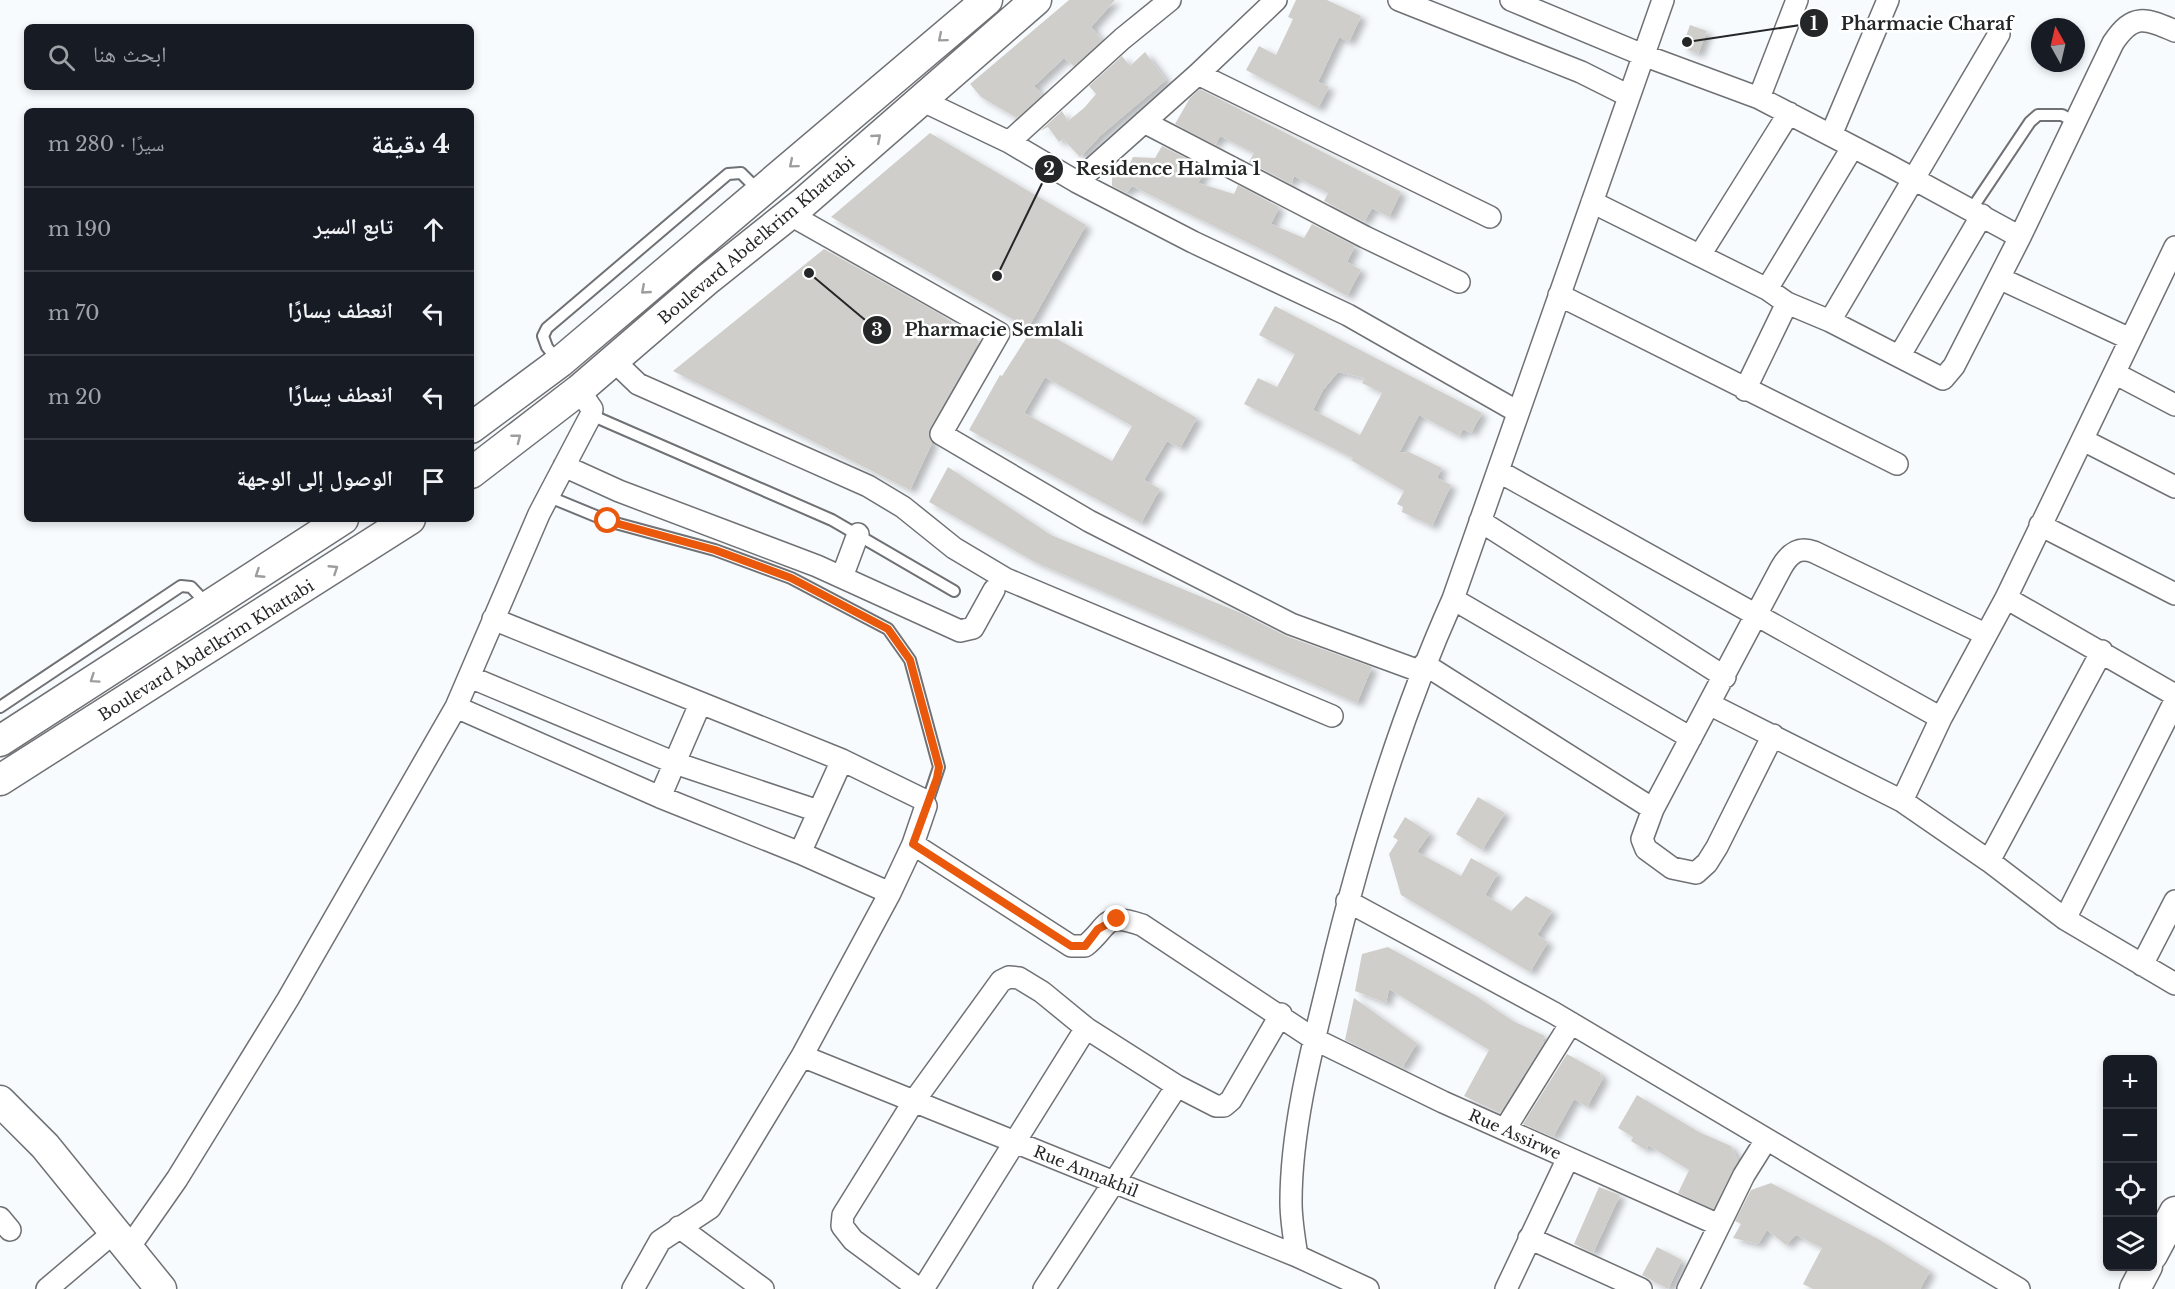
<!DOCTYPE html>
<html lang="ar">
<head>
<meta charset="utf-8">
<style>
	:root { --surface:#171b24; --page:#20242c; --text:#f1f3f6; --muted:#9ea1a6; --line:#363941 }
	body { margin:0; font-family:"Libre Baskerville","Noto Naskh Arabic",serif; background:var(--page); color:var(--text); direction:rtl }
	.controls { position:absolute; right:18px; bottom:18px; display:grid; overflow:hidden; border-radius:9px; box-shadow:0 3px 9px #0003 }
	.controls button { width:54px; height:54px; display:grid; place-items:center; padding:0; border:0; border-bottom:2px solid var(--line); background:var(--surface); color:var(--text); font:30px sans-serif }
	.compass { position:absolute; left:2031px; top:18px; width:54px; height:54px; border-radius:50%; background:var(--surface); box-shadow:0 3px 9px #0003; rotate:352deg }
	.stop { position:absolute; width:18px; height:18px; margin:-14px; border:4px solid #ea580c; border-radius:50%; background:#fff }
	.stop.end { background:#ea580c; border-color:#fff; box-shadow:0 2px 6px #0008 }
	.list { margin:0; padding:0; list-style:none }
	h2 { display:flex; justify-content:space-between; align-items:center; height:78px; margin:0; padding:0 24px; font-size:26px }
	h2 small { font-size:20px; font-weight:400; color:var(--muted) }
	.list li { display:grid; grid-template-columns:39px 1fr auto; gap:18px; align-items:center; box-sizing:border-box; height:84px; padding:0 24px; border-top:2px solid var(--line) }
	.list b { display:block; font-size:22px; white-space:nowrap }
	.list em { font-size:20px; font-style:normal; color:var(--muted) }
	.icon { flex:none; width:33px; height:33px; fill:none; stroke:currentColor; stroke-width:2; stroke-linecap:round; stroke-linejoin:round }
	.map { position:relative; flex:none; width:2175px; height:1289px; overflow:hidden; direction:ltr }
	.search { position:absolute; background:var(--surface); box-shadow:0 3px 9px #0003; left:24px; top:24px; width:450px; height:66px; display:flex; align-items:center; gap:15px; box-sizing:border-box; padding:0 21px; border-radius:9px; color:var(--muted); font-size:22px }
	.panel { position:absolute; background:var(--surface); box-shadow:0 3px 9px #0003; left:24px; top:108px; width:450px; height:414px; border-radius:9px; direction:rtl }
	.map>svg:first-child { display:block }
	.building { fill:#d0ceca; fill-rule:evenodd; filter:url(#shadow) }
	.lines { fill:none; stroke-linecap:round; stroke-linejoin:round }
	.lane-casing { stroke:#6f7174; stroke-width:14 }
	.street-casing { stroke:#6f7174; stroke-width:24 }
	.secondary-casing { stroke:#6f7174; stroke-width:33 }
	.lane { stroke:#fff; stroke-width:10 }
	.street { stroke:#fff; stroke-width:21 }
	.secondary { stroke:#fff; stroke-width:30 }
	.oneway { stroke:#9d9d9e }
	.route { stroke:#ea580c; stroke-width:8 }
	.labels { text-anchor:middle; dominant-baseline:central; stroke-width:5; stroke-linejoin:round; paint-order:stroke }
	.street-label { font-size:16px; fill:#252627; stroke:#fff }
	.leader { fill:none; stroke:#252627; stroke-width:2 }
	.callout-dot { fill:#252627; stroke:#fff; stroke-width:2 }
	.mark-label { font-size:18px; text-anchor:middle; font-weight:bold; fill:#fff }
	.callout-label { font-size:18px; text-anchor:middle; font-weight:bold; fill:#252627; stroke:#fff; stroke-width:5; stroke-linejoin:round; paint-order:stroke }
</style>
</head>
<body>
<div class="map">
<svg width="2175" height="1289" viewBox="0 0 2175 1289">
	<defs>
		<filter id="shadow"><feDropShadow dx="6" dy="4" stdDeviation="3" flood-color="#0004"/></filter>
	</defs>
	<rect width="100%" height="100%" fill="#f8fbfe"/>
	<path class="building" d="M1069,0H1115L1091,27L1102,40L1074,66L1064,58L1034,86L1042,95L1017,118L981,97L970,84Z
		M1296,0H1327L1361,16L1349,42L1339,37L1318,82L1329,87L1318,108L1246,70L1259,46L1276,55L1293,19L1288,17Z
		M1690,25L1707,31L1698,54L1682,47Z
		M1145,52L1166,80L1101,135L1080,157L1063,139L1059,142L1048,127L1040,131L1062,111L1068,121L1084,108L1096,94L1089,86L1122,56L1130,66Z
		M1200,89L1401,192L1389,217L1372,208L1364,222L1324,201L1328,193L1294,176L1291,184L1249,162L1254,153L1220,136L1215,145L1175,124L1190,98Z
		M930,133L1086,225L1028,328L831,217Z
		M1162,146L1207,169L1198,183L1234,194L1238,185L1279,207L1271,224L1304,238L1312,224L1355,246L1347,262L1361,270L1347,296L1271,254L1132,186L1126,193L1112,186V168L1125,174L1133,157L1155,158Z
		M824,249L940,314L979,341L930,428L928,435L932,443L910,490L673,371Z
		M1275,306L1482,413L1471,433L1463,429L1459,436L1419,415L1399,453L1409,452L1442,468L1437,478L1451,485L1432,526L1402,512L1403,507L1397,504L1404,491L1351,460L1353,458L1244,404L1258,378L1277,387L1295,354L1259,335ZM1338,372L1365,378L1362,383L1382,393L1360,435L1313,410L1323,390Z
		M1034,326L1197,418L1180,448L1167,441L1144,480L1160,489L1141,523L969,430L1000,375L1002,376ZM1045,377L1132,426L1112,461L1024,413Z
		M948,467L1051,535L1241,613L1286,636L1372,667L1357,703L1035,562L929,502Z
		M1478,797L1505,813L1482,850L1456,834Z
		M1405,817L1430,833L1417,852L1461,876L1471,858L1498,873L1485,895L1511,911L1526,896L1552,911L1537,935L1548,942L1530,972L1401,895L1389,854L1398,840L1393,837Z
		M1388,947L1476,996L1513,1021L1545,1036L1542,1041L1544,1042L1500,1113L1464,1096L1489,1050L1389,989L1386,1003L1355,991L1362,954Z
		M1354,998L1417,1043L1402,1068L1345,1040Z
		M1567,1054L1601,1073L1600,1075L1603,1078L1587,1107L1574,1099L1553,1137L1523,1124Z
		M1637,1095L1699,1132L1731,1146L1738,1161L1713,1209L1678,1193L1689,1170L1648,1145L1646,1150L1631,1141L1633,1137L1618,1128Z
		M1771,1183L1880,1240L1930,1271L1920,1289H1813L1803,1284L1822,1248L1796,1235L1786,1245L1767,1230L1758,1244L1733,1238L1741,1224L1735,1221L1751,1190Z
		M1599,1187L1620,1195L1593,1253L1574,1244Z
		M1657,1247L1682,1260L1668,1289L1642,1275Z"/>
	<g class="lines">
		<g class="lane-casing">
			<path id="lane" d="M1971,210L2030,122L2038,115H2062L2075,122
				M559,362L547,347L543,336L547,328L728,174L741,173L760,192
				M591,415L832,520L954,591
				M547,496L608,521L715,550L791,578L888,629L910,660L939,767L926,806
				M0,707L181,586L191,587L206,603"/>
		</g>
		<g class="street-casing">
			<path id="street" d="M1399,0L1581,72L1629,96
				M1511,0L1643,55L1759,98L1888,165L2020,237
				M1198,74L1490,217
				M1759,98L1797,0
				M921,100L1009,142L1077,182L1193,242L1348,315L1518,412
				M1144,122L1365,237L1459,282
				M1831,135L1888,0
				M1009,142L1122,39L1170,0
				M1077,182L1198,74L1276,0
				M1592,202L1767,289L1787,303L1830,321L1943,379L1954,366L2020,237L2113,43C2133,13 2145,18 2175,31
				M789,214L999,333L941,434L1089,521L1291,624L1422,672
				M1700,255L1789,113
				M1999,278L2130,339
				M1767,289L1852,148
				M1559,295L1897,464
				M1830,321L1999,34
				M1900,355L1982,215
				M613,360L638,384L868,486L903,507L954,548L1006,579L1332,716
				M2116,374L2175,405
				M1745,390L1787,303
				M2083,440L2175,487
				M564,466L619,491L817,566L960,631L973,628L994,590
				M1498,471L1941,718
				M1480,521L1725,677
				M2040,525L2175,594
				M842,577L858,534
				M2006,598L2175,695
				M1453,599L1691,738
				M493,619L842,760L922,799L926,806L913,844
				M1424,664L1653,809
				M470,677L675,763L818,811
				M1709,704L1902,801L1989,861L2065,919L2175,984
				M456,707L660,797L800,853L890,893
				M1773,735L1717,847L1707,863L1696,873L1672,868L1646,849L1642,839L1653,809L1781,568C1789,554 1798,546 1814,552L1985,634
				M660,797L700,704
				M1902,801L1941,718L2006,598L2175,247
				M800,853L842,760
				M1989,861L2102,651
				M1347,901L1554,1013L2019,1289
				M2065,919L2175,701
				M2142,965L2175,901
				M802,1056L1297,1256L1368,1289
				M1505,1129L1571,1023
				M0,1218L10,1230
				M679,1227L763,1289
				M1529,1238L1641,1289
				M128,1249L177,1179L288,999L456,707L539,514L591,415L592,409L579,390
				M1297,1256C1294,1238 1291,1220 1291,1202C1291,1130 1311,1052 1328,983C1359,852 1398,722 1453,599L1663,0
				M47,1289L113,1233
				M633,1289L660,1241L710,1208L802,1056L890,893L913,844L1071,946H1085C1110,926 1102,911 1142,925L1314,1039L1443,1102L1719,1225
				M919,1289L853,1240L842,1226L843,1215L914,1101L1001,981L1009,977L1019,978L1042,992L1086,1028L1177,1086L1216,1106H1224L1231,1100L1281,1014
				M923,1289L1086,1028
				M1044,1289L1177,1086
				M1506,1289L1568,1158
				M1688,1289L1744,1175L1766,1140"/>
		</g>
		<g class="secondary-casing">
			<path id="secondary" d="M471,428L560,362L987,0
				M471,473L579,390L708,279L802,204L1036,0
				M0,741L343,519
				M0,780L410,519
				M0,1101L45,1146L161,1289
				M2152,1255L2175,1212
				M2135,1289L2147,1266"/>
		</g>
		<use href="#lane" class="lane"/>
		<use href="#street" class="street"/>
		<use href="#secondary" class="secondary"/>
	</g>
	<defs><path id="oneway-chevron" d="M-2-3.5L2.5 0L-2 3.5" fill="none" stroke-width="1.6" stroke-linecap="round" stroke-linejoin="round" transform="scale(1.5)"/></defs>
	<g class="oneway">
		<use href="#oneway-chevron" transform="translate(942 38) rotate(140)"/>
		<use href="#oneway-chevron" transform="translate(877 138) rotate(-41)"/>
		<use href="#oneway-chevron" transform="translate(793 164) rotate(140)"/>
		<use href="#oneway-chevron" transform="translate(645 290) rotate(139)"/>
		<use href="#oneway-chevron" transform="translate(517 438) rotate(-38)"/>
		<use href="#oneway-chevron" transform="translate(334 569) rotate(-33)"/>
		<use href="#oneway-chevron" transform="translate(259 574) rotate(147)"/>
		<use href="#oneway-chevron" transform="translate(94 679) rotate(146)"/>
	</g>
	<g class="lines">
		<path class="route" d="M608,521L715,550L791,578L888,629L910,660L939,767L937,778L913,844L1071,946H1085L1098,929L1117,919"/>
	</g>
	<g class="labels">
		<g class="street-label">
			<text transform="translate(756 240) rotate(-40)">Boulevard Abdelkrim Khattabi</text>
			<text transform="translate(206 650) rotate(-32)">Boulevard Abdelkrim Khattabi</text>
			<text transform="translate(1515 1134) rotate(24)">Rue Assirwe</text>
			<text transform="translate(1086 1171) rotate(22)">Rue Annakhil</text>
		</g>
	</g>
	<path class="leader" d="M1687 42L1814 23M997 276L1049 169M809 273L877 330"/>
	<g class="callout-dot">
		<circle cx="1687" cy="42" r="6"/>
		<circle cx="997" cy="276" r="6"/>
		<circle cx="809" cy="273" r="6"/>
		<circle cx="1814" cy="23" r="15"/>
		<circle cx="1049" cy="169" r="15"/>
		<circle cx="877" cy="330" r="15"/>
	</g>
	<g class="mark-label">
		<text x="1814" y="30">1</text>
		<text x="1049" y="175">2</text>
		<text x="877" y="336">3</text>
	</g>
	<g class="callout-label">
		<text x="1927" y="30">Pharmacie Charaf</text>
		<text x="1168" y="175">Residence Halmia 1</text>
		<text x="994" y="336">Pharmacie Semlali</text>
	</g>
</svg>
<div class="controls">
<button>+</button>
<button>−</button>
<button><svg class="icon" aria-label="locate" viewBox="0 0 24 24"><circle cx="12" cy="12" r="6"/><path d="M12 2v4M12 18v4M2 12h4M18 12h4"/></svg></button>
<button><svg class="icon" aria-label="layers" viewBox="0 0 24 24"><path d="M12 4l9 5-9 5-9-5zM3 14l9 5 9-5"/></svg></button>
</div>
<svg class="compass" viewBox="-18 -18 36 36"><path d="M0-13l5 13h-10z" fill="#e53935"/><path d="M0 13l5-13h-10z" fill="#9ea1a6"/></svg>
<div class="stop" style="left:608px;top:521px"></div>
<div class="stop end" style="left:1117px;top:919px"></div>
<div class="search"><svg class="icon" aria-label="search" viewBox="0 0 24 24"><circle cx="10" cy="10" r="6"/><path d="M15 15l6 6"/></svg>ابحث هنا</div>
<section class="panel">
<h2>4 دقيقة<small>سيرًا · 280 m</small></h2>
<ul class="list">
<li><svg class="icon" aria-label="ahead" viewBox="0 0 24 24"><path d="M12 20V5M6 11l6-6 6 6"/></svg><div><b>تابع السير</b></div><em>190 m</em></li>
<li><svg class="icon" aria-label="left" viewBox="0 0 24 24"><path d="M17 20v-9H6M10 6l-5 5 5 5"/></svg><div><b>انعطف يسارًا</b></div><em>70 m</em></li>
<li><svg class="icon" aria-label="left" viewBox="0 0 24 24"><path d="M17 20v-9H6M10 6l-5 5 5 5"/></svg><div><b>انعطف يسارًا</b></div><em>20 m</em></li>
<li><svg class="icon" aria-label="arrive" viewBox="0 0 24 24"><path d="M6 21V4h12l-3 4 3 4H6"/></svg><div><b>الوصول إلى الوجهة</b></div></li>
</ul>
</section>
</div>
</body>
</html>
